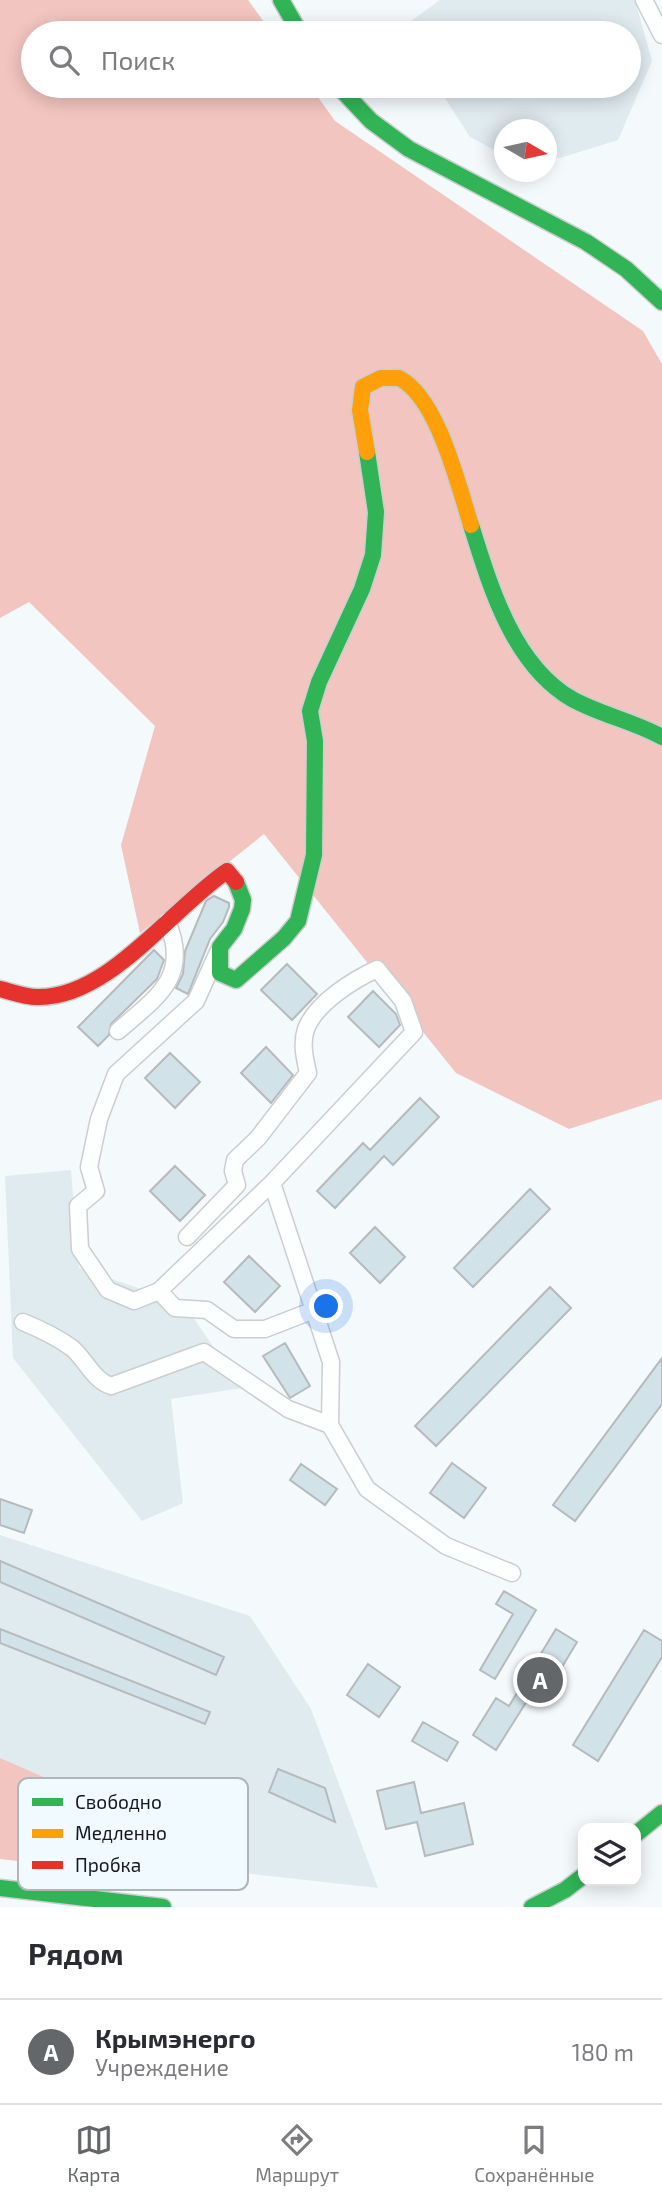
<!DOCTYPE html>
<html lang="ru">
<head>
<meta charset="utf-8">
<style>
	:root { --surface:#fff; --page:#f2f2f3; --text:#2b2b33; --muted:#7c7c81; --line:#e1e1e2; --accent:#646769 }
	body { margin:0; font-family:"Exo 2",sans-serif; background:var(--page); color:var(--text) }
	.controls { position:absolute; right:21px; bottom:21px; display:grid; overflow:hidden; border-radius:14px; box-shadow:0 4px 18px #0003 }
	.controls button { width:63px; height:63px; display:grid; place-items:center; padding:0; border:0; border-bottom:2px solid var(--line); background:var(--surface); color:var(--text); font:35px sans-serif }
	.compass { position:absolute; left:494px; top:119px; width:63px; height:63px; border-radius:50%; background:var(--surface); box-shadow:0 4px 18px #0003; rotate:99deg }
	.you { position:absolute; left:327px; top:1307px; width:24px; height:24px; margin:-18px; border:5px solid #fff; border-radius:50%; background:#1a73e8; box-shadow:0 0 0 10px #1a73e833 }
	.badge { display:grid; place-items:center; width:46px; height:46px; border-radius:50%; background:var(--accent); color:#fff; font-size:23px; font-weight:700 }
	.pin { position:absolute; translate:-50% -50%; border:4px solid #fff; box-shadow:0 2px 7px #0006 }
	.list { margin:0; padding:0; list-style:none }
	h2 { display:flex; justify-content:space-between; align-items:center; height:91px; margin:0; padding:0 28px; font-size:30px }
	h2 small { font-size:23px; font-weight:400; color:var(--muted) }
	.list li { display:grid; grid-template-columns:46px 1fr auto; gap:21px; align-items:center; box-sizing:border-box; height:105px; padding:0 28px; border-top:2px solid var(--line) }
	.list b { display:block; font-size:26px; white-space:nowrap }
	.list p { margin:0; font-size:23px; white-space:nowrap; color:var(--muted) }
	.list em { font-size:23px; font-style:normal; color:var(--muted) }
	.icon { flex:none; width:38px; height:38px; fill:none; stroke:currentColor; stroke-width:2; stroke-linecap:round; stroke-linejoin:round }
	.map { position:relative; flex:none; width:662px; height:1907px; overflow:hidden }
	.search { position:absolute; background:var(--surface); box-shadow:0 4px 18px #0003; left:21px; right:21px; top:21px; height:77px; display:flex; align-items:center; gap:18px; box-sizing:border-box; padding:0 24px; border-radius:38px; color:var(--muted); font-size:26px }
	.sheet { height:196px; background:var(--surface) }
	nav { display:flex; justify-content:space-around; align-items:center; box-sizing:border-box; height:98px; border-top:2px solid var(--line); background:var(--surface); font-size:19px; color:var(--muted) }
	nav a { display:grid; justify-items:center; gap:4px }
	nav .on { color:var(--accent) }
	.map>svg:first-child { display:block }
	.built { fill:#e0ebf0 }
	.forest { fill:#f2c5c0 }
	.building { fill:#d2e2e9; stroke:#b7babc; stroke-width:2 }
	.lines { fill:none; stroke-linecap:round; stroke-linejoin:round }
	.street-casing { stroke:#cacecf; stroke-width:19 }
	.fast-casing { stroke:#cacecf; stroke-width:19 }
	.slow-casing { stroke:#cacecf; stroke-width:19 }
	.jam-casing { stroke:#cacecf; stroke-width:19 }
	.street { stroke:#fdfefe; stroke-width:16 }
	.fast { stroke:#30b455; stroke-width:16 }
	.slow { stroke:#ff9f0a; stroke-width:16 }
	.jam { stroke:#e5322d; stroke-width:16 }
	.key { fill:#f1fafe; stroke:#afb6ba; stroke-width:2 }
	.key-label { font-size:19px; fill:#16191a }
</style>
</head>
<body>
<div class="map">
<svg width="662" height="1907" viewBox="0 0 662 1907">
	<rect width="100%" height="100%" fill="#f4f9fb"/>
	<path class="built" d="M440,0H635L652,61L618,140L560,158L547,157L546,130H504V155L470,137L437,86H629V33H402L400,29Z
		M71,1170L79,1268L183,1303L242,1388L171,1399L183,1503L142,1521L13,1358L5,1176Z
		M0,1535L250,1616L311,1709L378,1888L134,1861L0,1770Z"/>
	<path class="forest" d="M0,0H248L272,33H33V86H310L335,121L643,331L662,364V1099L569,1129L456,1073L264,834L140,933L121,845L155,726L29,602L0,618Z
		M0,1758L133,1816L158,1877L0,1859Z"/>
	<path class="building" d="M214,896L229,903V907L223,922L210,939L188,994L176,988L183,974L185,951L206,901Z
		M154,950L164,960L157,979L111,1024L109,1035L98,1046L78,1027Z
		M287,964L317,994L292,1020L261,990Z
		M373,991L396,1014L400,1025L379,1047L348,1017Z
		M266,1047L293,1075L271,1103L241,1073Z
		M170,1053L200,1082L175,1108L145,1078Z
		M420,1098L439,1117L393,1165L384,1156L335,1208L317,1191L363,1143L370,1150Z
		M175,1166L205,1195L180,1221L150,1191Z
		M530,1189L550,1209L473,1287L454,1268Z
		M375,1227L405,1257L380,1283L350,1253Z
		M249,1256L280,1286L255,1312L224,1282Z
		M550,1287L571,1308L436,1446L415,1426Z
		M285,1343L310,1386L290,1398L263,1356Z
		M662,1358V1404L575,1521L553,1505Z
		M452,1463L486,1488L464,1518L430,1493Z
		M301,1464L337,1489L325,1505L290,1480Z
		M0,1499L32,1510L24,1533L0,1525Z
		M0,1561L224,1657L216,1675L0,1582Z
		M504,1591L536,1610L495,1679L480,1670L513,1614L496,1604Z
		M0,1629L210,1712L205,1724L0,1643Z
		M556,1629L577,1642L542,1700L532,1693L496,1750L473,1735L496,1698L509,1706Z
		M644,1630L662,1641V1657L598,1761L573,1745Z
		M368,1664L400,1687L379,1717L347,1695Z
		M423,1722L458,1742L447,1761L412,1741Z
		M278,1769L325,1788L335,1822L269,1792Z
		M414,1782L421,1813L464,1803L473,1844L425,1856L417,1822L386,1829L377,1791Z"/>
	<g class="lines">
		<g class="street-casing">
			<path id="street" d="M644,0L662,35
				M118,1031C157,997 191,977 167,921
				M272,1183L159,1291L175,1308L207,1310L234,1329H265L314,1310
				M187,1237L237,1185L233,1171L235,1160L258,1138L308,1073C305,1059 301,1044 306,1029C316,1003 353,980 377,969L403,1001L414,1032L272,1183L331,1362L330,1425L367,1489L446,1546L512,1573
				M159,1291L134,1301L108,1290L80,1249L78,1206L96,1191L89,1167L99,1119L116,1074L196,1001L218,952
				M23,1322C40,1329 57,1337 72,1348C86,1360 93,1380 111,1386L204,1352L288,1409L330,1425"/>
		</g>
		<g class="fast-casing">
			<path id="fast" d="M281,0L300,33
				M338,86L371,121L409,149L586,242L626,269L662,302
				M471,525C490,586 513,665 572,699C601,715 633,721 662,737
				M236,882L243,900L242,909L234,929L220,947V973L236,980L284,938L298,921L314,855L315,741L310,711L319,682L362,589L373,555L376,512L367,452
				M636,1834L662,1813
				M0,1888L163,1907
				M532,1907L565,1890L583,1876"/>
		</g>
		<g class="slow-casing">
			<path id="slow" d="M367,452L360,410L363,387L381,378H399C438,398 458,485 471,525"/>
		</g>
		<g class="jam-casing">
			<path id="jam" d="M0,989C12,992 25,997 37,997C108,999 171,909 227,871L236,882"/>
		</g>
		<use href="#street" class="street"/>
		<use href="#fast" class="fast"/>
		<use href="#slow" class="slow"/>
		<use href="#jam" class="jam"/>
	</g>
	<rect x="18" y="1778" width="230" height="112" rx="10" class="key"/>
	<rect x="32" y="1798" width="31" height="8" fill="#30b455"/>
	<rect x="32" y="1829" width="31" height="9" fill="#ff9f0a"/>
	<rect x="32" y="1861" width="31" height="8" fill="#e5322d"/>
	<g class="key-label">
		<text x="75" y="1809">Свободно</text>
		<text x="75" y="1840">Медленно</text>
		<text x="75" y="1872">Пробка</text>
	</g>
</svg>
<div class="controls">
<button><svg class="icon" aria-label="layers" viewBox="0 0 24 24"><path d="M12 4l9 5-9 5-9-5zM3 14l9 5 9-5"/></svg></button>
</div>
<svg class="compass" viewBox="-18 -18 36 36"><path d="M0-13l5 13h-10z" fill="#e53935"/><path d="M0 13l5-13h-10z" fill="#7c7c81"/></svg>
<div class="you"></div>
<div class="pin badge" style="left:540px;top:1680px">A</div>
<div class="search"><svg class="icon" aria-label="search" viewBox="0 0 24 24"><circle cx="10" cy="10" r="6"/><path d="M15 15l6 6"/></svg>Поиск</div>
</div>
<section class="sheet">
<h2>Рядом<small></small></h2>
<ul class="list">
<li><span class="badge">A</span><div><b>Крымэнерго</b><p>Учреждение</p></div><em>180 m</em></li>
</ul>
</section>
<nav>
<a class="on"><svg class="icon" aria-label="map" viewBox="0 0 24 24"><path d="M3 6l6-2 6 2 6-2v14l-6 2-6-2-6 2zM9 4v14M15 6v14"/></svg>Карта</a>
<a><svg class="icon" aria-label="directions" viewBox="0 0 24 24"><path d="M12 3l9 9-9 9-9-9zM9 14v-3h6M13 9l2 2-2 2"/></svg>Маршрут</a>
<a><svg class="icon" aria-label="saved" viewBox="0 0 24 24"><path d="M7 4h10v16l-5-4-5 4z"/></svg>Сохранённые</a>
</nav>
</body>
</html>
